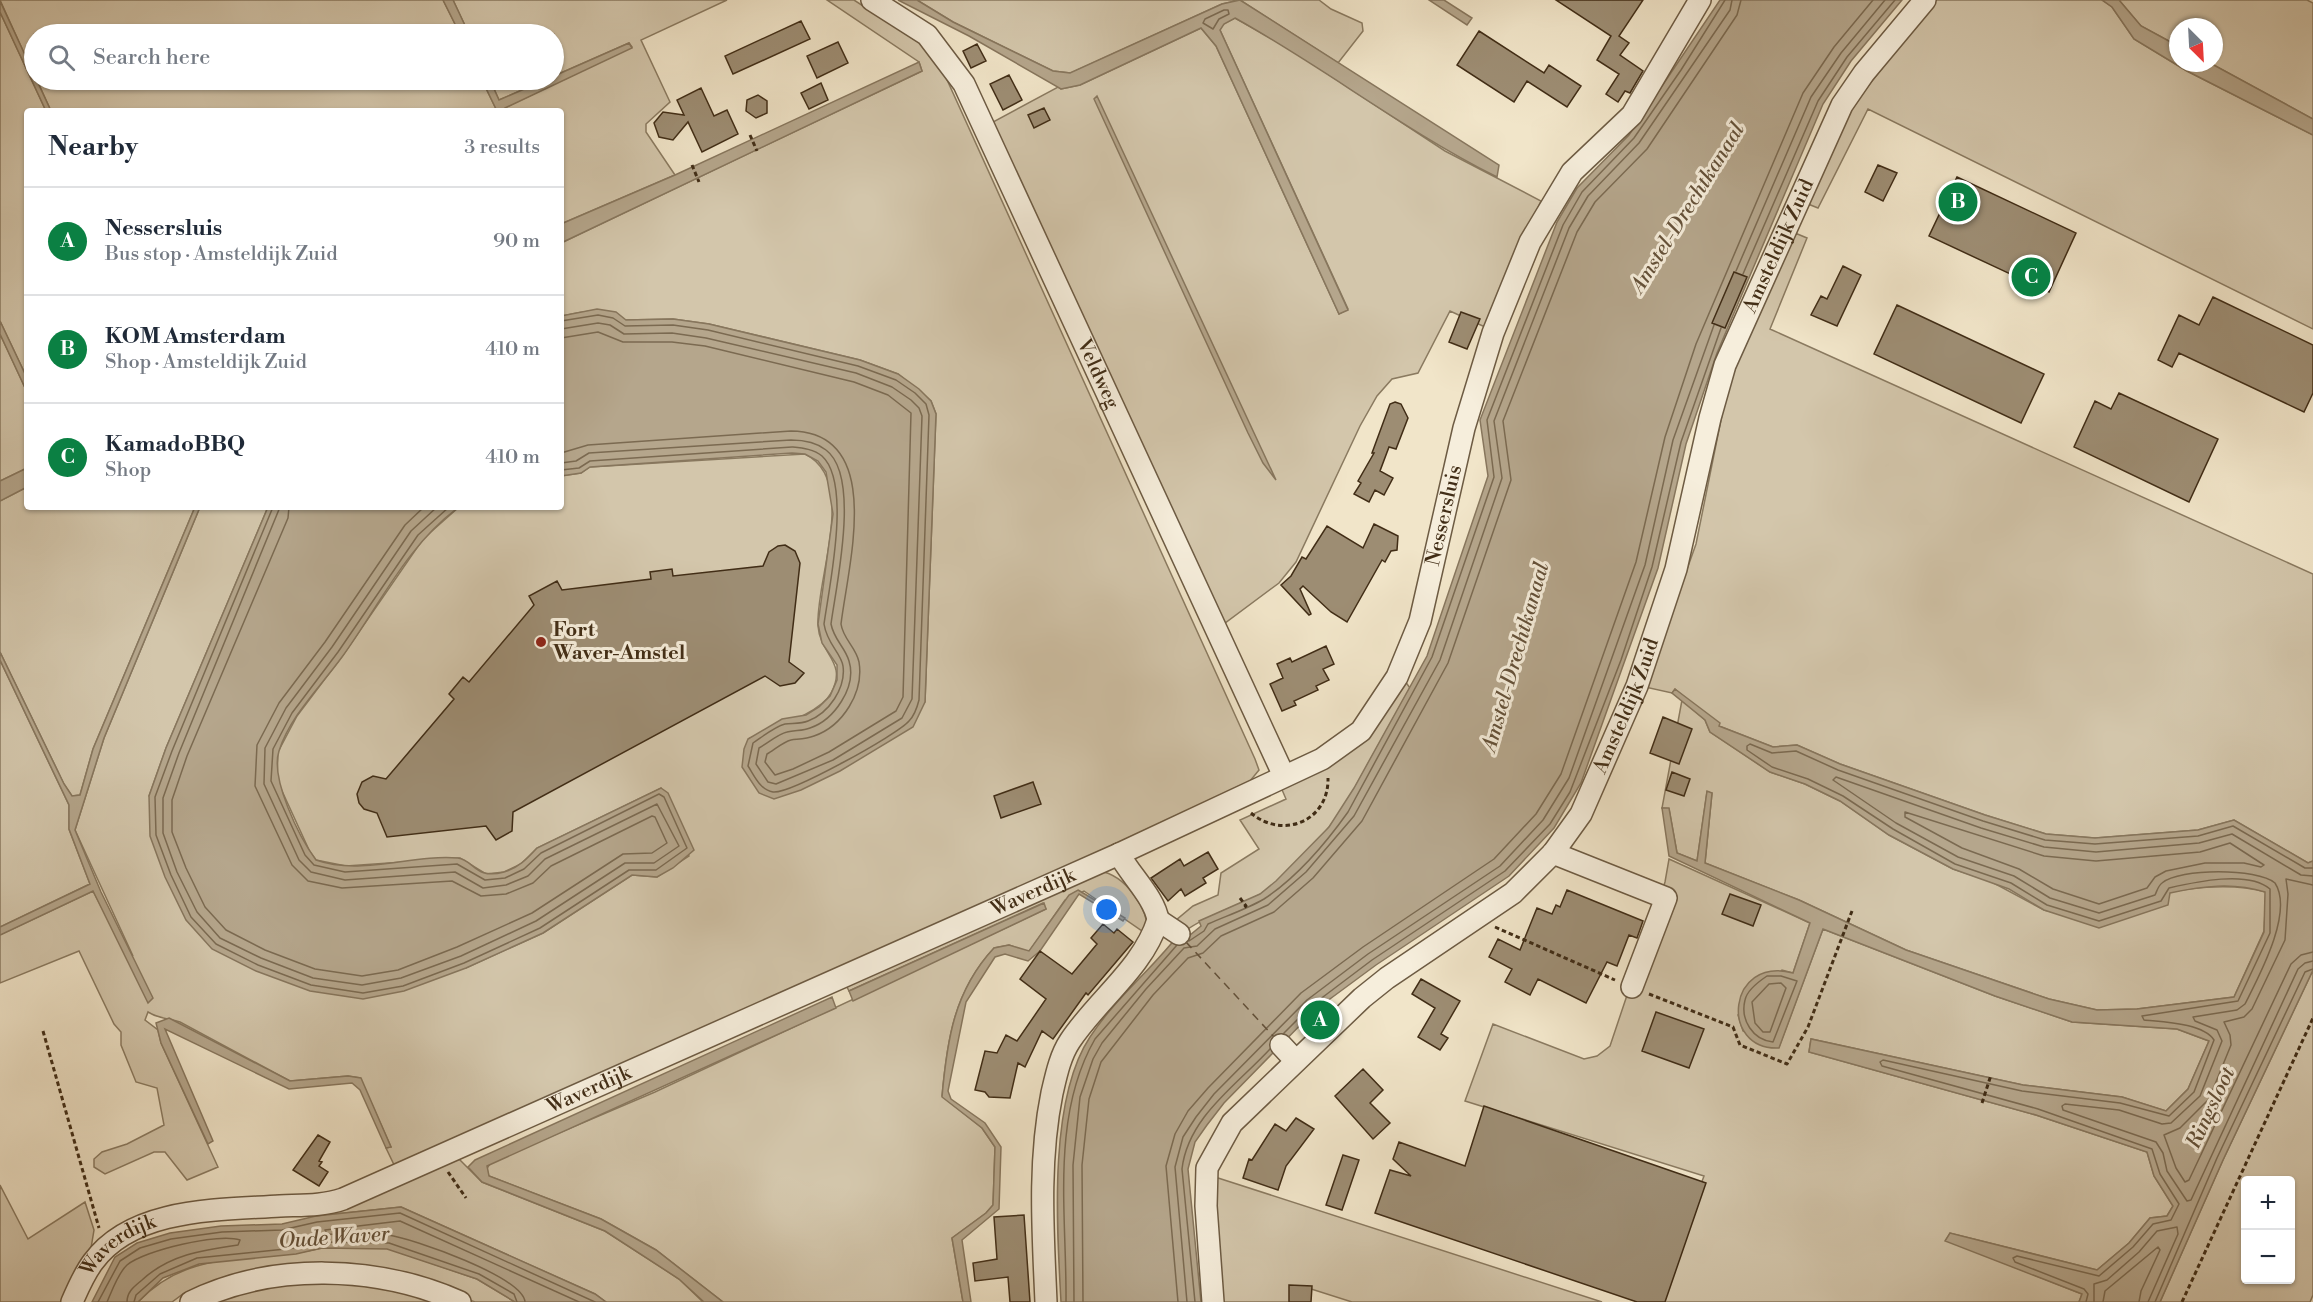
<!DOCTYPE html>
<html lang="en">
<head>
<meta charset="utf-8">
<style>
	:root { --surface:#fff; --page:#f2f2f3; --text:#1f2937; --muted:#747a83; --line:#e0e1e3; --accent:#0b8043 }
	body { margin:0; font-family:"Libre Bodoni",serif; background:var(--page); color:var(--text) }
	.controls { position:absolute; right:18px; bottom:18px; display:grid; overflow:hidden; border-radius:6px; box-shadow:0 2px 4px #0004 }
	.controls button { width:54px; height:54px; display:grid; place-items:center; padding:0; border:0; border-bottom:2px solid var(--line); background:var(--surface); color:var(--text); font:30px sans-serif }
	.compass { position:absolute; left:2169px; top:18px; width:54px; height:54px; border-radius:50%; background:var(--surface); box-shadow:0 2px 4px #0004; rotate:156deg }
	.you { position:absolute; left:1107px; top:910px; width:21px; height:21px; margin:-15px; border:4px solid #fff; border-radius:50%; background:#1a73e8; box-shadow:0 0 0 9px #1a73e833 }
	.badge { display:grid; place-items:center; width:39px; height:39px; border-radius:50%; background:var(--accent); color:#fff; font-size:20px; font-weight:700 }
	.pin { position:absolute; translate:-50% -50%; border:3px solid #fff; box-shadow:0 2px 6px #0006 }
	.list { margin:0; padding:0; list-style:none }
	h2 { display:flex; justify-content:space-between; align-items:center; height:78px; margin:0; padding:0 24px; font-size:26px }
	h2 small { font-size:20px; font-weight:400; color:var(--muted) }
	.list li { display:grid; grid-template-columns:39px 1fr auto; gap:18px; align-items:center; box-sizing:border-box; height:108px; padding:0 24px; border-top:2px solid var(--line) }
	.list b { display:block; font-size:22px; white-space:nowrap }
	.list p { margin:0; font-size:20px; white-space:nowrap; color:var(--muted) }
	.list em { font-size:20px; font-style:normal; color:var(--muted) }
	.icon { flex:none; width:33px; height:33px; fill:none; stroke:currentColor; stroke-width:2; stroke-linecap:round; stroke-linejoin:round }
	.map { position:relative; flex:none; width:2313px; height:1302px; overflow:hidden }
	.search { position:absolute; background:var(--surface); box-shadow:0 2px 4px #0004; left:24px; top:24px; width:540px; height:66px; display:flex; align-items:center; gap:15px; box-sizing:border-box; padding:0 21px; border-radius:33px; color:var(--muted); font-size:22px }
	.panel { position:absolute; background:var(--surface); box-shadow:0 2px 4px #0004; left:24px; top:108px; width:540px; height:402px; border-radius:6px }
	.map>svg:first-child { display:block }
	.green { fill:#d3c6ab; stroke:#8a7a60; stroke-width:1.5; fill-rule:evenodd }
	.water { fill:#b5a68c; stroke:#87765d; stroke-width:1.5 }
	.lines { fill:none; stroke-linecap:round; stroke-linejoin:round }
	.shore { stroke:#7b6a51; stroke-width:1.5 }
	.ferry { stroke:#645139; stroke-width:1.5; stroke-dasharray:8 6; stroke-linecap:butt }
	.building { fill:#9d8d73; stroke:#412d16; stroke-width:1.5 }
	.minor-casing { stroke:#6d5b43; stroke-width:24 }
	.path { stroke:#412d16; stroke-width:3; stroke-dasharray:4.5 3; stroke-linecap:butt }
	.minor { stroke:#f6eedc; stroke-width:21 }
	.poi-dot { fill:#8f2418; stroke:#f6eedc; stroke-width:2 }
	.labels { text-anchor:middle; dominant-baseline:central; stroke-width:6; stroke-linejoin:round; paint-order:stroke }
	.street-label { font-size:20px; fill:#412d16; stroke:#f6eedc }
	.poi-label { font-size:20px; font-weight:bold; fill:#412d16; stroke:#f6eedc; text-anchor:start }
	.water-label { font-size:21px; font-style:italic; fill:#645139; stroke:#f6eedc }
</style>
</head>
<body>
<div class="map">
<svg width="2313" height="1302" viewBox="0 0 2313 1302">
	<rect width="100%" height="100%" fill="#f1e5c9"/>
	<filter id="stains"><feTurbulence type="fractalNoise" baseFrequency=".00333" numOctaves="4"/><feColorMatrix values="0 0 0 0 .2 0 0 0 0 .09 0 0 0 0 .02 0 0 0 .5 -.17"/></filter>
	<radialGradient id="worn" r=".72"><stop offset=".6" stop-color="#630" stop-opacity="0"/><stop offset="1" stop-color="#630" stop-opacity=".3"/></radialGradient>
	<path class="green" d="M0,0H443L460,34H34V75Z
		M453,0H727L641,40L670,102L646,124V132L675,175L561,224V111H506L504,108L632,47L629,43L554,76V34H469Z
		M827,0H854L926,47L938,60L1255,759L1259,770L1250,781L1159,824L397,1171L386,1148L391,1147L360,1078L348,1076L290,1081L180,1022C168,1018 159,1019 148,1012L145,1020L158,1030L161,1043L218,1167L187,1180L165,1152H154L105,1174L94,1167V1159L102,1152L127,1144L164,1125L157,1088L136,1082L121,1045V1032L114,1024L79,951L0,983V935L93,891L120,942L133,956L75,830L104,738L200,507H268L166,748L149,796L466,968L543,933L632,875L657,877L689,856L661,788L537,848L521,864L504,872L486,874L460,858L346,866L316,860L310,852L277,780L278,752L297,716L343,655L423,539L459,507H561V476L581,473L590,467L805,454C859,480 815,581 818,626C820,655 848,662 831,693C820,714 770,729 748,739L925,702L936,414L931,401L898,374L860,360L709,324L673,319L625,320C606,304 584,312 561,316V243L922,71L919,62Z
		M917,0H1319L1331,9L1362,23L1363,31L1338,63L1240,0L1222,4L1071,73L1053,71L953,22Z
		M1936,0H2102L2112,7L2134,39L2187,71L2313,135V329L1868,109L1818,208L1808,204L1839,130L1857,100Z
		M2119,0H2307L2313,3V119L2210,63H2214V27H2178V46L2141,26Z
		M0,12L46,111H27V378L0,321Z
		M1235,18L1290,49L1445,151L1541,201L1485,327L1450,311L1418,373L1392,379L1377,396L1360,426L1296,562L1279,583L1221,626L993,122L1058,87L1061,89L1080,85L1201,28L1216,46L1339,314L1348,309L1220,30L1223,24Z
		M37,80H482L497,111H51Z
		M490,80H545L499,100Z
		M1795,233L1807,238L1770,329L2313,574V861L2308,863L2234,820L2198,830L2095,838L2046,834L1985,815L1840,764L1797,745L1773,747L1719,726L1675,689L1672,693L1645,687L1696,544L1726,395L1739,358Z
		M0,334L27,392V468L0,481Z
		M27,487V507H195L93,749L80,795L72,796L64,784L0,652V501Z
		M0,660L69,805V829L90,884L0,927Z
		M1402,677L1410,688L1343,809C1322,837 1289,878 1259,895C1235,907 1210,914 1188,929L1175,921L1193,906L1218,895L1221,873L1259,849L1240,820L1286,799L1280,785L1334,759Z
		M1682,700L1705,720L1710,732L1770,772L1805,784L1840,801L1889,835L1953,869L1990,881L2044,910L2064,915C2126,903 2205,875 2266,892L2264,931L2234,997L2137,1009L2097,1010L2049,999L1906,950L1799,900L1705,863L1712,793L1707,792L1697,861L1677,853L1669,809L1662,808Z
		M1669,859L1810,923L1793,973L1782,970L1738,1015L1743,1031L1779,1047L1823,929L1995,996L2072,1022L2177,1029L2209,1041L2188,1089L2166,1111L2122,1097L2023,1085L1811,1039L1809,1052L2036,1115L2147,1152L2154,1176L2173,1206L2167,1216L2150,1218L2129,1243L2097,1270L1950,1233L1946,1240L2082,1294L2079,1302H1657L1704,1176L1465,1101L1493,1024L1584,1059L1597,1056L1610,1046L1665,882Z
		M1099,871C1126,875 1149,909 1148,935L1084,891L1065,900L1029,952L1009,945L994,948C954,991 947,1040 942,1096L982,1128L995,1147L993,1205L986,1213L952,1238L963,1302H723L656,1250L601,1219L489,1176L486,1170L491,1162L655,1092L1046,909L1043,903L849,991L846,985Z
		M2313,970V1295L2310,1302H2160L2223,1160ZM2246,1180H2290V1280H2246Z
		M459,1159L482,1182L605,1231L679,1279L703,1302H606L595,1294L401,1207L316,1216L352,1205Z
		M1215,1177L1602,1302H1352L1305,1287L1304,1302H1222Z
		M0,1185L28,1239L85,1202L94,1230L91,1248L81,1264L68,1302H0Z
		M322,1248H387L477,1279L515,1302H475L415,1281L212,1283L183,1294L172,1302H138C191,1246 254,1265 322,1248Z
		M311,1282L364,1284L445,1302H215L270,1285Z"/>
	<path class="water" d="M443,0H453L469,34H460Z
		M898,0H917L953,22L1053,71L1070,73L1222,4L1240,0L1499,165L1497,177C1405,131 1325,68 1235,18L1224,24L1220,30L1348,310L1339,314L1216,46L1201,28L1080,85L1061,89L969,36Z
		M1429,0H1444L1472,18L1467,25Z
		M1720,0H1902L1851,61L1823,104L1717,353L1686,444L1658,568L1581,783L1554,828L1509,876L1376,965L1315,1010L1224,1103L1207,1125L1195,1142L1188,1169L1201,1302H1061C1057,1228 1048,1100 1090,1037C1116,997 1155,967 1183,929L1190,935L1201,926L1199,921L1260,894L1276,881L1329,827L1354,788L1427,656L1488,476L1480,420L1557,222L1577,188L1629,135Z
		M2102,0H2119L2141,26L2178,46V63H2210L2313,119V135L2187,71L2134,39L2112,7Z
		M0,1L51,111H46L0,12Z
		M629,43L632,48L505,108L506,111H497L482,80H490L499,100L545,80H554V76Z
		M919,62L922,71L561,243V224L675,175Z
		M1097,96L1276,480L1263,463L1248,433L1094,99Z
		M597,309L616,312L626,320L673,319L709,324L860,360L898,374L919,389L931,401L936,414L925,702L913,727L840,771L801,790L774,799L759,793L742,767L744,749L748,739L782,719L806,715L819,707L830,696L837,680V665L822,643L818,624L833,514L826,472L818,461L805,454L792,453L590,467L581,473L561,476V316Z
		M0,321L27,378V392L0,334Z
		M27,468V487L0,501V481Z
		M195,507H200L104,738L75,830L101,892L153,998L148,1003L93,891L0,935V927L90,884L69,829V805L0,660V652L64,784L72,796L80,795L93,749Z
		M268,507H459C407,545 379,606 342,657C321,686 290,716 279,751C270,778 299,837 316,860C361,876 412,854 458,858C474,860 475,880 504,872C518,868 527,859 537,848L661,788L668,793L694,850L673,868L657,877L632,875L543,933L466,968L404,991L363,999L310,991L256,971L212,949L186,920L165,877L150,836L149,796L166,748Z
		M1675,689L1720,723L1719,726L1773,747L1797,745L1840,764L1985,815L2046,834L2095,838L2198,830L2234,820L2308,863L2313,861V970L2223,1160L2160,1302H2079L2082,1294L1945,1241L1950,1233L2097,1270L2129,1243L2150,1218L2167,1216L2173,1206L2154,1176L2147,1152L2036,1115L1809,1052L1811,1039L2023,1085L2122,1097L2166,1111L2188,1089L2209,1041L2177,1029L2072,1022L1995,996L1823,929L1779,1048C1719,1051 1727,955 1793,973L1810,923L1669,856L1662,808H1669L1677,853L1697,861L1707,791L1712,793L1705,863L1799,900L1906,950L2049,999L2097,1010L2137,1009L2234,997L2264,932L2265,892C2233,882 2203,886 2170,893L2168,905L2099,928L2044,910L2009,889L1953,869L1889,835L1840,801L1805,784L1770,772L1710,732L1705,720L1672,693Z
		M1078,890L1125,918L1123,921L1079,894L1040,951L1028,961L1005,954L995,957L966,1002L948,1091L951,1099L985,1123L1001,1147L999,1209L962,1240L971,1302H963L952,1238L986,1213L993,1205L995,1147L982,1128L942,1097C947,1040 954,991 994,948L1009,945L1029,951L1069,895Z
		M1044,903L1046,909L853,1001L849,991Z
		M832,997L836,1008L487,1166L489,1176L601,1219L656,1250L723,1302H704L679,1279L605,1231L482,1182L468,1167L475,1160Z
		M169,1018L290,1081L348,1076L361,1078L391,1147L386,1148L360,1090L352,1083L289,1089L165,1029L213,1141L208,1144L161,1043L156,1023Z
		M401,1207L595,1294L606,1302H515L477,1279L387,1249L322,1248L296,1254L199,1264L163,1278L138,1302H92L115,1257L137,1243L170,1233L221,1226L282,1224L316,1216Z"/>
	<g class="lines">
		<path class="shore" d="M1224,10H1228L1229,14L1219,19L1213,29L1203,23L1205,19Z
			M1736,271L1811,97L1841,53L1885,0
			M1743,274L1818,101L1847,57L1895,0
			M561,321L598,315L613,318L625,326L673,325L708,330L858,366L896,380L915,393L926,404L929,415L919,700C917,708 914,716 909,721C897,735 790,794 773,792C760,790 754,775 748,766L753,743C762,737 774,727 785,724C792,723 801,724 808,721C829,713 846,688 843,666C841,653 827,644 824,624C829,587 852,483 822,456C814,449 802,448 792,447L590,461L579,468L561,470
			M561,329L598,323L610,325L624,334L672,333L706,338L856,373L892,387L911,400L919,408L922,416L912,699L902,718L833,760L776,784L768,782L756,764L759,748C768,743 778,734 787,732C795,730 803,731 810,728C834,720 857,687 849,661C845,647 834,640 831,624C836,586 861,476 826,450C816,442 804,440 791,440L589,453L576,461L561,463
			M561,338L598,332L623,342H672L705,346L854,382L888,395L911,413L903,697L896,711L829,752L793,769L775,775L765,762L767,754C774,750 783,742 791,740C798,739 806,739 814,736C843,726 864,692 859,662C856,647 843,639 841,624C848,565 886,432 791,431L588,445L561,453
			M273,507L172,751L155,797L156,835L171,875L191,917L216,944L258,965L311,985L363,993L403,986L464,963L540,928L629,870H656L687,848L664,797L659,794L541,853L524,869L505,878L485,880L457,864L345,872L314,865L305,855L271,781L273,749L292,713L338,652L418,535L449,507
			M280,507L179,753L163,798V833L177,872L197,912L220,938L261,958L313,978L362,985L401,978L461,956L536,921L625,863H654L679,846L657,804L545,859L528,876L506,885L483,888L455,872L345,880L311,872L299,860L264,784L265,748L286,708L332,647L411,531L437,507
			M289,507L288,518L187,756L172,800V832L186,868L205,907L226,930L265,950L315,969L362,976L398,970L457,947L532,913L623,854L652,853L667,843L655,817L652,816L551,866L533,883L506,894L481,896L452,881L342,888L308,881L292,865L255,786L257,745L279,703L325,642L405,525L424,507
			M1905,812L2044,856L2096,861L2200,852L2230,843L2264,865L2261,867L2244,863H2205L2166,871L2155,877L2147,888L2099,904L2053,889L2019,869L1962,848L1905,817Z
			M2313,876L2301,875L2232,834L2199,843L2096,852L2044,847L1981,828L1836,777L1833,780L1896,823L1958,857L2014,876L2050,898L2099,913L2155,895C2157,891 2158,886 2162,883C2180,868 2257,868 2275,883C2294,912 2259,976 2245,1004L2237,1010L2193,1017L2195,1021L2217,1030L2222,1041L2200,1096L2171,1123L2162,1124L2119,1110L2065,1104L2062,1106L2063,1110L2156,1142L2163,1153L2167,1171L2187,1201L2191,1200L2298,969L2305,963L2313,961
			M2313,885L2286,879L2288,894L2285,940L2252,1009L2244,1017L2224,1022L2230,1035L2231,1045L2209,1099L2180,1128L2164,1135L2176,1168L2185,1182L2189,1180L2291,964L2301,955L2313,952
			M1189,941L1204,931L1208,924C1226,916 1247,909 1264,899C1296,878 1326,843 1348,812L1432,657L1494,477L1487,420L1563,225L1582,192L1634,138L1681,70L1725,0
			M1767,976H1781L1797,981L1773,1042C1753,1040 1740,1020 1745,1000C1747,990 1758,982 1767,976Z
			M1781,983L1786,988L1770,1032H1763L1755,1023L1752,1002L1769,984Z
			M1284,1033L1311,1006L1372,960L1505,871L1550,824L1570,792L1621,660L1652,567L1681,442L1721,328
			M98,1302L120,1261L140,1248L171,1239L222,1232L282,1230L317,1222L400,1213L595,1302
			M107,1302C112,1291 118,1273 127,1265C145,1250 219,1233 240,1240L238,1245C202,1250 169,1255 142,1280C135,1286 127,1291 127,1302
			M134,1302L136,1295L160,1274L197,1258L295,1248L322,1242L389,1243L479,1274L514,1294L517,1302
			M525,1302C523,1277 412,1238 388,1235C368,1233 347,1235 327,1234L325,1230L400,1221L579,1302
			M1066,1302C1067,1216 1050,1117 1095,1039L1177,945
			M1074,1302L1073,1165L1080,1097L1093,1059L1102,1043L1146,989L1184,948L1197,946L1215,929L1268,905L1306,872L1354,816L1440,660L1502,478L1494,421L1569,228L1588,196L1639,143L1730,10L1732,0
			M1083,1302L1082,1165L1089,1099L1101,1062L1153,995L1188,958L1203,953L1221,936L1274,912L1313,878L1362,821L1448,663L1511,480L1503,421L1577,232L1595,202L1647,149L1737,15L1741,0
			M1178,1302L1166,1166L1175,1134L1188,1111L1208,1088L1301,993L1363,947L1494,859L1536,814L1561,774L1636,562L1665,437L1696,344L1803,93L1834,47L1873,0
			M1187,1302L1175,1167L1183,1137L1196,1117L1214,1094L1307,1000L1368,954L1500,866L1543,820L1569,778L1645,565L1673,440L1714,325
			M1195,1302L1182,1169C1188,1117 1237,1085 1270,1049
			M2086,1302L2088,1294L2084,1289L2015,1262L2013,1258L2017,1256L2099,1276L2133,1247L2153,1224L2171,1220L2179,1204L2160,1174L2152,1149L2038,1109L1882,1066L1880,1062L1883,1060L2022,1091L2120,1103L2169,1116L2194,1092L2214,1040C2203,1023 2162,1022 2144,1020L2142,1016L2238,1001L2270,933V889C2248,870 2195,882 2169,888L2161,901L2099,921L2047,905L2011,883L1955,864L1893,829L1843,796L1808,779L1772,767L1747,750V746L1750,744L1772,753L1796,751L1838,770L1983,821L2045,840L2095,844L2198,836L2233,826L2305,868H2313
			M2094,1302V1284L2107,1280L2139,1252L2157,1231L2177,1227L2178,1234L2148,1302
			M2103,1302L2105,1291L2158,1247L2160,1250L2141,1291L2139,1302
			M2155,1302L2217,1158L2305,972L2313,969"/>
		<path class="ferry" d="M1186,942L1275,1038"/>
	</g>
	<path class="building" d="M1556,0H1643L1619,36L1629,43L1620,55L1643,71L1630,93L1625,91L1618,102L1606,94L1619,74L1597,60L1611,36Z
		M801,21L810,39L733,74L725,56Z
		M1479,31L1544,73L1549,65L1581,86L1567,107L1527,81L1514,102L1457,65Z
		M838,42L848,63L817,78L807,56Z
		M977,44L986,61L971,68L963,51Z
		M1009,75L1022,100L1003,110L990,84Z
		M821,83L828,100L809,109L801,93Z
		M701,88L714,116L727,110L738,134L702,152L688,122L673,140L659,137L654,123L663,112L684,115L677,100Z
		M758,95L767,101V113L756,118L746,111L747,100Z
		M1044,108L1050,120L1034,128L1028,115Z
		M1878,165L1897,173L1883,201L1865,192Z
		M1957,177L2076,233L2049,292L1929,236Z
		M1843,266L1861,275L1837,326L1811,315L1821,296L1827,299Z
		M1734,272L1747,277L1725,328L1712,323Z
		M2213,297L2313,345V393L2304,412L2179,353L2172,367L2158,360L2179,315L2199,325Z
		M1897,305L2044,374L2021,423L1874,354Z
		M1461,312L1480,319L1467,349L1449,342Z
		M2119,393L2218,439L2189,502L2074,447L2095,401L2111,409Z
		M1395,402L1401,404L1408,418L1396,449L1389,447L1380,471L1393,478L1384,495L1375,490L1369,502L1354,494L1361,483L1358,481L1374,453H1372L1390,404Z
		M1374,524L1398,536L1397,550L1391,551L1385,562L1382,560L1347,622L1331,612L1303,586L1300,589L1311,614L1309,615L1281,585L1291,576L1302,557L1306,559L1327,526L1363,548Z
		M785,545L795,551L800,563L789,662L804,673L795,683L780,686L765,676L513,812L512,831L496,840L486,826L387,837L377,813L364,809L359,803L357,794L362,782L373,776L386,779L454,699L449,694L463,677L469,682L534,605L529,596L557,581L562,590L651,579L650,572L672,569L673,576L763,566L769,552L778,546Z
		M1326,646L1334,664L1323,669L1329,680L1316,686L1318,690L1294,701L1296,705L1282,711L1270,684L1283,678L1277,664L1290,658L1292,662Z
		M1663,717L1692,729L1679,764L1650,753Z
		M1672,772L1690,779L1684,796L1666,790Z
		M1033,782L1041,804L1001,818L994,796Z
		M1208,852L1218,869L1203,878L1206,883L1185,896L1181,889L1168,901L1151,878L1180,859L1184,866Z
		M1567,890L1643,921L1637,938L1629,935L1617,966L1607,962L1586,1003L1538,979L1530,995L1505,982L1512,969L1489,957L1498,939L1520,950L1537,908L1552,914L1556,905L1560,907Z
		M1730,894L1761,905L1753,926L1722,914Z
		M1103,924L1114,933L1117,929L1133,942L1088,995L1086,993L1053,1039L1042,1031L1025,1067L1018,1063L1010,1098L989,1097L985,1092L975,1090L985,1051L997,1053L1006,1035L1017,1041L1046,999L1020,979L1040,951L1072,974L1097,944L1091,938Z
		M1421,979L1460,1001L1441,1034L1448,1038L1440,1050L1418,1037L1435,1008L1412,994Z
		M1656,1012L1704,1029L1689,1068L1642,1051Z
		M1363,1069L1383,1090L1370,1103L1390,1123L1373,1139L1335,1096Z
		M1484,1106L1706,1183L1665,1302H1637L1375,1213L1390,1170L1411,1176L1393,1159L1399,1142L1465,1166Z
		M1296,1118L1314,1129L1286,1166L1278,1190L1243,1178L1249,1159L1252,1160L1275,1124L1286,1131Z
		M318,1135L330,1142L319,1161L322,1162L319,1166L328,1172L319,1186L293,1170Z
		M1343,1155L1359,1160L1342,1210L1326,1205Z
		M1024,1215L1030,1302H1010L1008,1277L975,1281L973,1263L997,1259L994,1217Z
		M1289,1285L1312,1286L1311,1302H1289Z"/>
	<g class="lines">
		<g class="minor-casing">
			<g id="minor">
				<path id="s1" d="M872,0L927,35L964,84L1284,776"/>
				<path d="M1553,853L1666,898L1632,987"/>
				<path d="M1158,920L1179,934"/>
				<path d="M1281,1045L1295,1060"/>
				<path id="s2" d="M72,1302C78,1288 84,1274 93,1262C133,1207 220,1210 280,1206C301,1205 323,1206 343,1199L1119,854L1322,759L1361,731L1397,677L1420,621L1464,428L1493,333L1530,242L1572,172L1632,115L1700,0"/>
				<path d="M191,1302C272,1262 377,1265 460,1302"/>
				<path d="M1046,1302C1043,1232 1038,1162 1052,1093C1056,1076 1060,1056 1070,1041C1097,1000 1143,968 1158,920C1155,898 1130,875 1119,854"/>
				<path id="s3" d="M1213,1302L1206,1206L1207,1168L1232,1123L1362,998L1387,978L1513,893L1553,853L1581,814L1637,686L1676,569L1710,418L1725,365L1842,105L1864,73L1925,0"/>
			</g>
		</g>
		<path class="path" d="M750,135L757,151
			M692,165L699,182
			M1251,813C1283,840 1329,821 1328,778
			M1240,898L1246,906L1242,909
			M1495,927L1615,980
			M1649,994L1733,1027L1740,1045L1787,1064L1808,1027L1852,911
			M43,1031L99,1228
			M1982,1103L1991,1075
			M448,1172L466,1198
			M2182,1302L2313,1018"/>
		<use href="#minor" class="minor"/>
	</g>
	<circle class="poi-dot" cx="541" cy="642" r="6"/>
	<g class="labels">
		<g class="street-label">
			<text stroke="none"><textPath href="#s3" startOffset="1258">Amsteldijk Zuid</textPath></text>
			<text stroke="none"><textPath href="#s1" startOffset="446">Veldweg</textPath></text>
			<text stroke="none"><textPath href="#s2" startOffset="1666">Nessersluis</textPath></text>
			<text stroke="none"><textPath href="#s3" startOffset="772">Amsteldijk Zuid</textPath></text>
			<text stroke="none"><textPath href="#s2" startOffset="1066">Waverdijk</textPath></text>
			<text stroke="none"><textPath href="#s2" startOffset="580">Waverdijk</textPath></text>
			<text stroke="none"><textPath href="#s2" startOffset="76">Waverdijk</textPath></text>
		</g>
		<g class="poi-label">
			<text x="553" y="630">Fort<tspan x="553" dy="23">Waver-Amstel</tspan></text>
		</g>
		<g class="water-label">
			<text transform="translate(1688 208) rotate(-58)">Amstel-Drechtkanaal</text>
			<text transform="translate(1516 657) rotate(-74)">Amstel-Drechtkanaal</text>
			<text transform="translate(2211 1108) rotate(-65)">Ringsloot</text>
			<text transform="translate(334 1238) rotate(-4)">Oude Waver</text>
		</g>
	</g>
	<rect width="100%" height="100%" filter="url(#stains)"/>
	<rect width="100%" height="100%" fill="url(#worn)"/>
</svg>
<div class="controls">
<button>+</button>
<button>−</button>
</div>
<svg class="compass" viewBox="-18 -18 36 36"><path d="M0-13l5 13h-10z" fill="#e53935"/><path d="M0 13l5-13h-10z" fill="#747a83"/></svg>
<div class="you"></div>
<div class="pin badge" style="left:1320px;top:1020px">A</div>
<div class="pin badge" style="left:1958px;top:202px">B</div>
<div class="pin badge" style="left:2031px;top:277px">C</div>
<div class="search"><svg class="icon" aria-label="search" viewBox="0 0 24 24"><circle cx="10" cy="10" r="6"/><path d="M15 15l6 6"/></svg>Search here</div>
<section class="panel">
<h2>Nearby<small>3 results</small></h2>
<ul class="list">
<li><span class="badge">A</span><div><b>Nessersluis</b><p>Bus stop · Amsteldijk Zuid</p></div><em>90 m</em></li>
<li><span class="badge">B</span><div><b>KOM Amsterdam</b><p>Shop · Amsteldijk Zuid</p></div><em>410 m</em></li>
<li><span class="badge">C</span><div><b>KamadoBBQ</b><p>Shop</p></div><em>410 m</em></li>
</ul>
</section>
</div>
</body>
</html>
